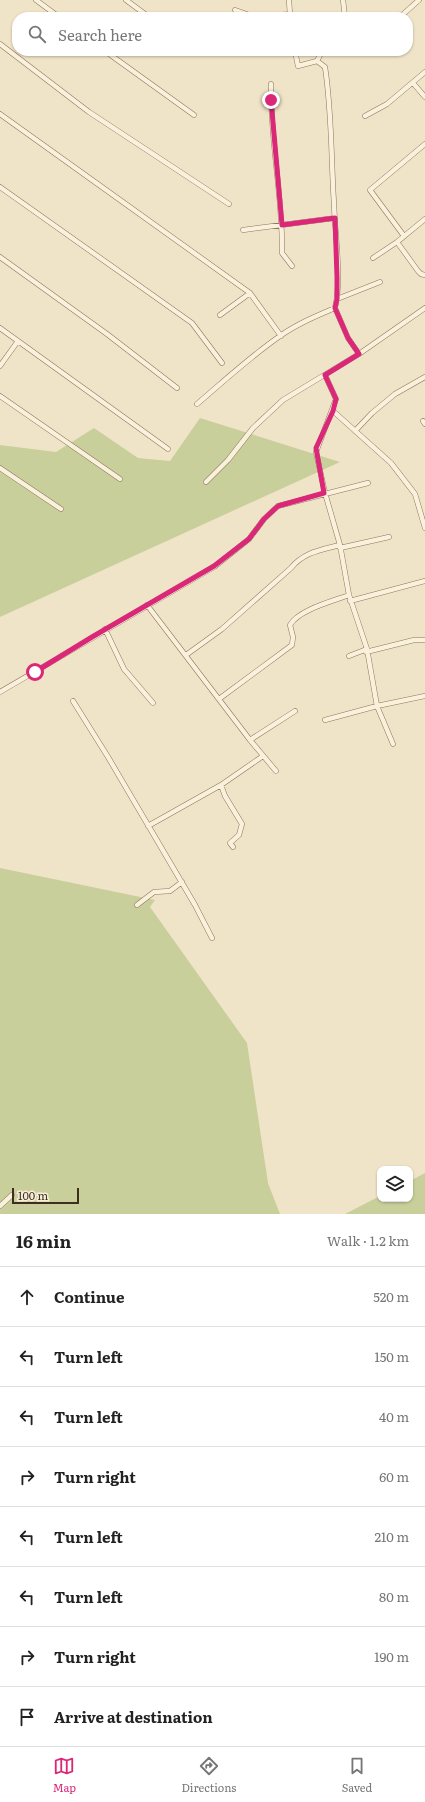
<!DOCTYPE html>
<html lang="en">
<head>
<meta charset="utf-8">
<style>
	:root { --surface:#fff; --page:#f2f2f2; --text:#222; --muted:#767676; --line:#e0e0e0; --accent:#db2777 }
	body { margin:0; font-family:Literata,serif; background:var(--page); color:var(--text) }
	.controls { position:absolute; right:12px; bottom:12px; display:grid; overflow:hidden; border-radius:8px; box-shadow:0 1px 3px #0004 }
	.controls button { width:36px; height:36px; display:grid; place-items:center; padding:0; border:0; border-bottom:1px solid var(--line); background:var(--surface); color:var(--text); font:20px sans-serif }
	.scale { position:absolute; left:12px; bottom:10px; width:67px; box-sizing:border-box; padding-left:4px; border:2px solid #3d2e20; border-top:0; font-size:11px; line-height:14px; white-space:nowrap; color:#3d2e20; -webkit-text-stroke:3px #f7eed8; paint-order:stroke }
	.stop { position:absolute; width:12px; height:12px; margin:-9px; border:3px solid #db2777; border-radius:50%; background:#fff }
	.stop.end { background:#db2777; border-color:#fff; box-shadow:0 1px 4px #0008 }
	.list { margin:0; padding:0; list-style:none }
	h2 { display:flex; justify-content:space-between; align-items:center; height:52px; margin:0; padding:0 16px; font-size:17px }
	h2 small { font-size:13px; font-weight:400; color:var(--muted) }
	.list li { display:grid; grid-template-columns:26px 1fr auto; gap:12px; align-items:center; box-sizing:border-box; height:60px; padding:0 16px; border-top:1px solid var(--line) }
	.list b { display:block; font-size:15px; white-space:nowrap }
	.list em { font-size:13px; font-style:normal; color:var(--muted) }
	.icon { flex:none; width:22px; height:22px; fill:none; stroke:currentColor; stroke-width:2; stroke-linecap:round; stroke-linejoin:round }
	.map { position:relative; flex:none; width:425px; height:1214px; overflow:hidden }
	.search { position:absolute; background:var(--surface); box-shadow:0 1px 3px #0004; left:12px; right:12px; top:12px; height:44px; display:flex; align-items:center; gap:10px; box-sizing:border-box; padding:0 14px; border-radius:16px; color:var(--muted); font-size:15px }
	.sheet { height:532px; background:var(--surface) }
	nav { display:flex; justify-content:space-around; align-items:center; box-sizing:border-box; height:56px; border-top:1px solid var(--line); background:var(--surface); font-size:11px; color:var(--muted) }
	nav a { display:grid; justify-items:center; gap:2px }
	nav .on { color:var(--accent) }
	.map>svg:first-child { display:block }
	.green { fill:#c9cf9b }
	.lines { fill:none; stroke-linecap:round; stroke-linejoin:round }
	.street-casing { stroke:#8d765c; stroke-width:5.5 }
	.street { stroke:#faf1dc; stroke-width:4.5 }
	.route { stroke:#db2777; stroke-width:5 }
</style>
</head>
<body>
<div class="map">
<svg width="425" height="1214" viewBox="0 0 425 1214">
	<rect width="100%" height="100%" fill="#f0e4c8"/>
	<path class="green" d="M200,418L340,462L0,617V445L56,452L94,428L138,458L170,461Z
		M0,868L155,900L150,907L247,1043L268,1183L280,1214H0Z
		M425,1173V1214H345L380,1196V1199H410V1181Z"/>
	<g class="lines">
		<g class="street-casing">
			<path id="street" d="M36,0L59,17
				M126,0L149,17
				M289,0L290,15
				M343,0L345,17
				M235,10L255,17
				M262,17L290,14
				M400,17L419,0
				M0,44L89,112L229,204
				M105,51L194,115
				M295,51L298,66L317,61L325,67C332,112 331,159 334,204C335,234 342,280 335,308L348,338L359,354
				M359,52L361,51
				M317,61L322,51
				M413,83L425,97
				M271,84C270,141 283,196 282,253L292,266
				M0,114L250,293
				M365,116L387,104L425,72
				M0,187L192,323L222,363
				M425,219L397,242L418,271L421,274L425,275
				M243,230L335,218
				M404,236L370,190L425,144
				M0,257L107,334L177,388
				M373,258L397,242
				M337,299L380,282
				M220,315L250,293L281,336
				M0,328L168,449
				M0,366L18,341
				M325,375L336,399L316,452L325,493L340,545L349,595L367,649L349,656
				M0,396L120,479
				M197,404C224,381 251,356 280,336C297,324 316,316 335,308
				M333,411L391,463L415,494L425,528
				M423,421L425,424
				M355,431L372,413L395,394L425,377
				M0,468L61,509
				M206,482L228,460L253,428L283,400L359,354L425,308
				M340,548L389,537
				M350,601L425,581
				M147,605L250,740L295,711
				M105,629L124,669L153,703
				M366,652L414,640H425
				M186,655L222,629L291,568C304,552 321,550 340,545
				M0,692L214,567L249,539L264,519L278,506L368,483
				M219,699L292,645L293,637L290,625C298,610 333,601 349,595
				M73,701L108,757L195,905L212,938
				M325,720L377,706L367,649
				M250,740L276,771
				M393,744L377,706L425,696
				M221,785L225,796L242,824L239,835L230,843L233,847
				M148,826L221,785L263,756
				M137,905L154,892L170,891L182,882
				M0,1206L12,1195"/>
		</g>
		<use href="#street" class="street"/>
	</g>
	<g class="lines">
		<path class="route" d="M35,672L92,637L214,566L249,539L264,519L278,506L324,493L316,448L333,411L336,399L325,375L359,354L348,338L335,308L337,299V277L335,218L282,225L271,100"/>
	</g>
</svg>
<div class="controls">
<button><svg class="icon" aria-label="layers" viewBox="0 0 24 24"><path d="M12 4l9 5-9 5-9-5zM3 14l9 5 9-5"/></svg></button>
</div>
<div class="scale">100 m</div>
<div class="stop" style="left:35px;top:672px"></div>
<div class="stop end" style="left:271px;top:100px"></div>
<div class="search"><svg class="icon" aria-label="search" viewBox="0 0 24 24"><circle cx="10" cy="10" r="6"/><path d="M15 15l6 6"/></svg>Search here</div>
</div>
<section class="sheet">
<h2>16 min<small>Walk · 1.2 km</small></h2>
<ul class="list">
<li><svg class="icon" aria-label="ahead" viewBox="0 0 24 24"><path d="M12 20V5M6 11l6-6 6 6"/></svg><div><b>Continue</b></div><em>520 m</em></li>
<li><svg class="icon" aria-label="left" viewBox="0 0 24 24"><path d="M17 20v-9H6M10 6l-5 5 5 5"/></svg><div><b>Turn left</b></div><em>150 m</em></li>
<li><svg class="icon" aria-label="left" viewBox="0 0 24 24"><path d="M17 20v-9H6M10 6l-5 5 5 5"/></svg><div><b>Turn left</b></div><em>40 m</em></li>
<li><svg class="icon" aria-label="right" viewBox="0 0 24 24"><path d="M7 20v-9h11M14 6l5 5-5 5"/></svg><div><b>Turn right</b></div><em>60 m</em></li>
<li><svg class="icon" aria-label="left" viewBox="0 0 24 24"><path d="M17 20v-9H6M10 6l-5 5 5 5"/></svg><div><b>Turn left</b></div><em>210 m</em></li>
<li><svg class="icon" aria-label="left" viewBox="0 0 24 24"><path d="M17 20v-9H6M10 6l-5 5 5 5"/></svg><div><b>Turn left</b></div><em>80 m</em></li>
<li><svg class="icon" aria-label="right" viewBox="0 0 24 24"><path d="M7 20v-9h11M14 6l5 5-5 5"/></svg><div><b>Turn right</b></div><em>190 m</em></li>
<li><svg class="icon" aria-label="arrive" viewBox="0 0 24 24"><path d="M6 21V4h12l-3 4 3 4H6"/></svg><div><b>Arrive at destination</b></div></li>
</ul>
</section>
<nav>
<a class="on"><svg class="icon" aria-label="map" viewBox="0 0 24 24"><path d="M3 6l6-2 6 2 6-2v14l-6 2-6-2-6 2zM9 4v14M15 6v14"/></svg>Map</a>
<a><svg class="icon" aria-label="directions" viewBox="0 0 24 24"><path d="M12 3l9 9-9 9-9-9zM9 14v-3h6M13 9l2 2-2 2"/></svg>Directions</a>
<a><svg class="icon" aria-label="saved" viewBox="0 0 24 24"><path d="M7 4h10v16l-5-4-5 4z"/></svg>Saved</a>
</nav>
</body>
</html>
